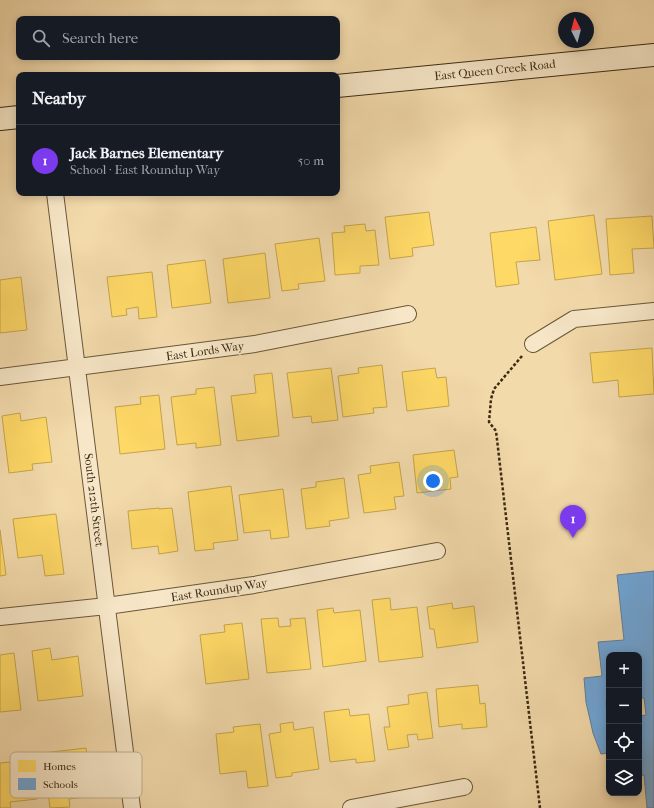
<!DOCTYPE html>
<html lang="en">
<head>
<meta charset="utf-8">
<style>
	:root { --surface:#171b24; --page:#20242c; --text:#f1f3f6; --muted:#9ea1a6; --line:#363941; --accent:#7c3aed }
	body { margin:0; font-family:"IM FELL French Canon",serif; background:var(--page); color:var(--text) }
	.controls { position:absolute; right:12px; bottom:12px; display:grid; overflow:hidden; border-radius:8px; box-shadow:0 2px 10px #0003 }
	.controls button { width:36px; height:36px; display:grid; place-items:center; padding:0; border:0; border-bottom:1px solid var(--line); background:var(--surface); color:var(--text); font:20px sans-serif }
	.compass { position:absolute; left:558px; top:12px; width:36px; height:36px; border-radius:50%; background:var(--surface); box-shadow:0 2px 10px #0003; rotate:354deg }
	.you { position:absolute; left:433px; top:481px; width:14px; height:14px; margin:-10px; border:3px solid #fff; border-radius:50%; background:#1a73e8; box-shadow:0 0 0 6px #1a73e833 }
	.badge { display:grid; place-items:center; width:26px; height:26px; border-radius:50%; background:var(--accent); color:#fff; font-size:13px; font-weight:700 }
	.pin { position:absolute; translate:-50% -33px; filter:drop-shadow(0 1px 2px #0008) }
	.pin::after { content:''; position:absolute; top:21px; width:14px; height:12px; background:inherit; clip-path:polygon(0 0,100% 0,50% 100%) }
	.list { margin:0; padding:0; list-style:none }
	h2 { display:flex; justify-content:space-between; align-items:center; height:52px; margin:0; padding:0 16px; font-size:17px }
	h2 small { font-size:13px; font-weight:400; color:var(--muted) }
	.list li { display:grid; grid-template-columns:26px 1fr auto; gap:12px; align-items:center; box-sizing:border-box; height:72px; padding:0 16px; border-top:1px solid var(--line) }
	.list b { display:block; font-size:15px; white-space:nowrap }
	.list p { margin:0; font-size:13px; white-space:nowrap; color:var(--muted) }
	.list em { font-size:13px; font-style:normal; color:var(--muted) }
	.icon { flex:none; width:22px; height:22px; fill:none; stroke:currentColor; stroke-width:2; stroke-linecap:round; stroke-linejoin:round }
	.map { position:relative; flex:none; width:654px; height:808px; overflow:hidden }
	.search { position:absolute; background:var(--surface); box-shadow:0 2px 10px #0003; left:16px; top:16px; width:324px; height:44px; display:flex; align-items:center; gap:10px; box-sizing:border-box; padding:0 14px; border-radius:8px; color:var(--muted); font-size:15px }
	.panel { position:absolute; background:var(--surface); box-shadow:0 2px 10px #0003; left:16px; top:72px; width:324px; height:124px; border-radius:8px }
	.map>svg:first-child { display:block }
	.homes { fill:#ffd966; stroke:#c4a54d }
	.schools { fill:#6fa8dc; stroke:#6082a0 }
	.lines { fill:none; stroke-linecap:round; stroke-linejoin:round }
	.street-casing { stroke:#6a573a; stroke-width:18 }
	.secondary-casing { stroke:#3c2b14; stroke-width:24 }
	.path { stroke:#3c2b14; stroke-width:2.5; stroke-dasharray:3 2; stroke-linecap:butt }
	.street { stroke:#f7e7c8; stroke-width:16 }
	.secondary { stroke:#f7e7c8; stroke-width:22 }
	.labels { text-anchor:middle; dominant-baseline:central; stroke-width:4; stroke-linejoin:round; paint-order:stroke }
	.street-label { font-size:12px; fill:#3c2b14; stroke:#f7e7c8 }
	.key { fill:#f7e7c8; stroke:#bfaf92; stroke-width:1 }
	.key-label { font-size:11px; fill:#3c2b14 }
</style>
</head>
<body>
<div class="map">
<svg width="654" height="808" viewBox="0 0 654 808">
	<rect width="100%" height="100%" fill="#f3daab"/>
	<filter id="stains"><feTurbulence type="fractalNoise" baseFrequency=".005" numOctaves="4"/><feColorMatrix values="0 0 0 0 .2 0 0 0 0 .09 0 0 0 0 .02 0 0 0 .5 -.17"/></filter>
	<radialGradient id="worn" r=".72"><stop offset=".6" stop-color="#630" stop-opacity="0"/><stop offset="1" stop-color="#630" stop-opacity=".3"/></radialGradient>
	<path class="homes" d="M429,212L434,245L412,248L413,256L390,259L385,217Z
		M594,215L602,274L555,280L548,221Z
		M652,216L654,248L632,249L634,273L610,275L606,219Z
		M365,224L366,231L375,230L379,265L360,266V273L335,275L332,233L345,232L344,226Z
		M536,227L540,260L516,262L519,284L496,287L490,233Z
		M319,238L325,281L298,284L299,289L282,291L275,244Z
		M265,253L270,298L228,303L223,259Z
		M205,260L211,303L172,308L167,265Z
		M152,272L157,317L139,319L138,307L126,309L127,315L112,317L107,277Z
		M21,277L27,330L0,333V280Z
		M652,348L654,394L619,397L618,380L593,383L590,353Z
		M382,365L387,407L373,408L374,413L343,417L338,376L359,373L358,368Z
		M331,368L338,420L312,423L311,416L293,418L287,373Z
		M435,368L437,378L446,377L449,406L407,411L402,372Z
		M272,373L279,436L237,441L231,396L256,393L254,375Z
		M214,387L221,445L196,448V443L177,445L171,397L196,394V389Z
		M159,395L165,449L120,454L115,407L141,404L140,397Z
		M20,413L21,421L46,417L52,462L32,464L33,470L9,473L2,416Z
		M454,450L458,477L450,478L451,489L417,493L413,455Z
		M399,462L404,496L394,497L396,509L364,513L358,475L371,473L370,466Z
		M344,478L349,518L329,521L330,526L306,529L301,489L316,487V482Z
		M231,486L238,540L213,543L214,549L195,551L188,492Z
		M283,489L289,537L271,539L270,530L244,533L239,495Z
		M159,508V509L172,508L178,551L159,554L158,546L132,549L128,511Z
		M56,514L64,574L45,576L42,555L18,558L13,519Z
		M0,530L6,575L0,576Z
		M390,598L391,610L417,607L423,657L379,662L372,600Z
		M452,603L453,609L474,606L478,642L437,648L434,629H430L427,607Z
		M333,608L334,613L360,610L366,661L323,667L317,610Z
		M278,618L279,627L291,626L290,619L305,618L311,669L267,673L261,619Z
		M242,623L249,679L206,684L200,635L225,632L224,625Z
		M50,648L52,660L78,656L83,696L38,701L32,651Z
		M14,653L21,710L0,712V655Z
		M478,685L480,704L485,703L487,727L462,729V724L439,727L436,689Z
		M427,692L433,738L418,740L417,734L407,735L409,747L388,750L384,727H390L387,707L409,704L408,695Z
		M349,709L350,716L369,714L375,761L356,763V759L330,762L324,712Z
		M293,722L294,730L313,727L319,769L292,773V776L276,778L269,734L281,732L280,724Z
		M260,724L268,786L248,788L246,771L220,774L216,734L234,732L233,727Z
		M86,748L93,796L69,799L70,807L50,808L43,753Z
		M33,760L37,799L10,802L11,808H0V763Z"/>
	<path class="schools" d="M654,571V808H647L644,775L639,776V716L646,715L644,698H639V655H609V701H606L607,719H609V753L601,754L593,733L586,702L584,678L602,676L598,642L624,640L617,575Z"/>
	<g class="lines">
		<g class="street-casing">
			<path id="street" d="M55,193L132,808
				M533,344L574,319L654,311
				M0,377L255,344L408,314
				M0,617L107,606L254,585L437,551
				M351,808L464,787"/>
		</g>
		<g class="secondary-casing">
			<path id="secondary" d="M337,86L654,55
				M0,119L19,117"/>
		</g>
		<path class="path" d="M522,356L494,389L491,399L489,422L496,431L540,808"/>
		<use href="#street" class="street"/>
		<use href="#secondary" class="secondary"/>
	</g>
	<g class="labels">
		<g class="street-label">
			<text transform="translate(495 70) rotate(-6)">East Queen Creek Road</text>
			<text transform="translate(205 351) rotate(-8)">East Lords Way</text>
			<text transform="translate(94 500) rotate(83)">South 212th Street</text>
			<text transform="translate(219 590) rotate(-9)">East Roundup Way</text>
		</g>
	</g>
	<rect x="10" y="752" width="132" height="46" rx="6" class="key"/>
	<rect x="18" y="760" width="18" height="12" fill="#ffd966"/>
	<rect x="18" y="778" width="18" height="12" fill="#6fa8dc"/>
	<g class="key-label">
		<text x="43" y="770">Homes</text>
		<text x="43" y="788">Schools</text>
	</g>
	<rect width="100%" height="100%" filter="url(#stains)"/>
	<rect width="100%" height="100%" fill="url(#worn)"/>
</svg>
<div class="controls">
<button>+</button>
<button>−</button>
<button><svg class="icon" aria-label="locate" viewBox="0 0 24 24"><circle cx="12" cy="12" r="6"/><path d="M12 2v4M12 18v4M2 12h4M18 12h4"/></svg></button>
<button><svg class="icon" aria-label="layers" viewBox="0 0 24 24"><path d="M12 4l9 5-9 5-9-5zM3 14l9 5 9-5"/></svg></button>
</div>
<svg class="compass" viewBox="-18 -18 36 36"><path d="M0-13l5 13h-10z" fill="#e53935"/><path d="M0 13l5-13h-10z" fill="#9ea1a6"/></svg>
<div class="you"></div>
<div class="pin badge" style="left:573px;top:538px">1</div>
<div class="search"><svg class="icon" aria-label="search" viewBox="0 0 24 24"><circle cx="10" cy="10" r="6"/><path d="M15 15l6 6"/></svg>Search here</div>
<section class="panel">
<h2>Nearby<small></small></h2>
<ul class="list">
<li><span class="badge">1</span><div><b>Jack Barnes Elementary</b><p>School · East Roundup Way</p></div><em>50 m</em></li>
</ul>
</section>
</div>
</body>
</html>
